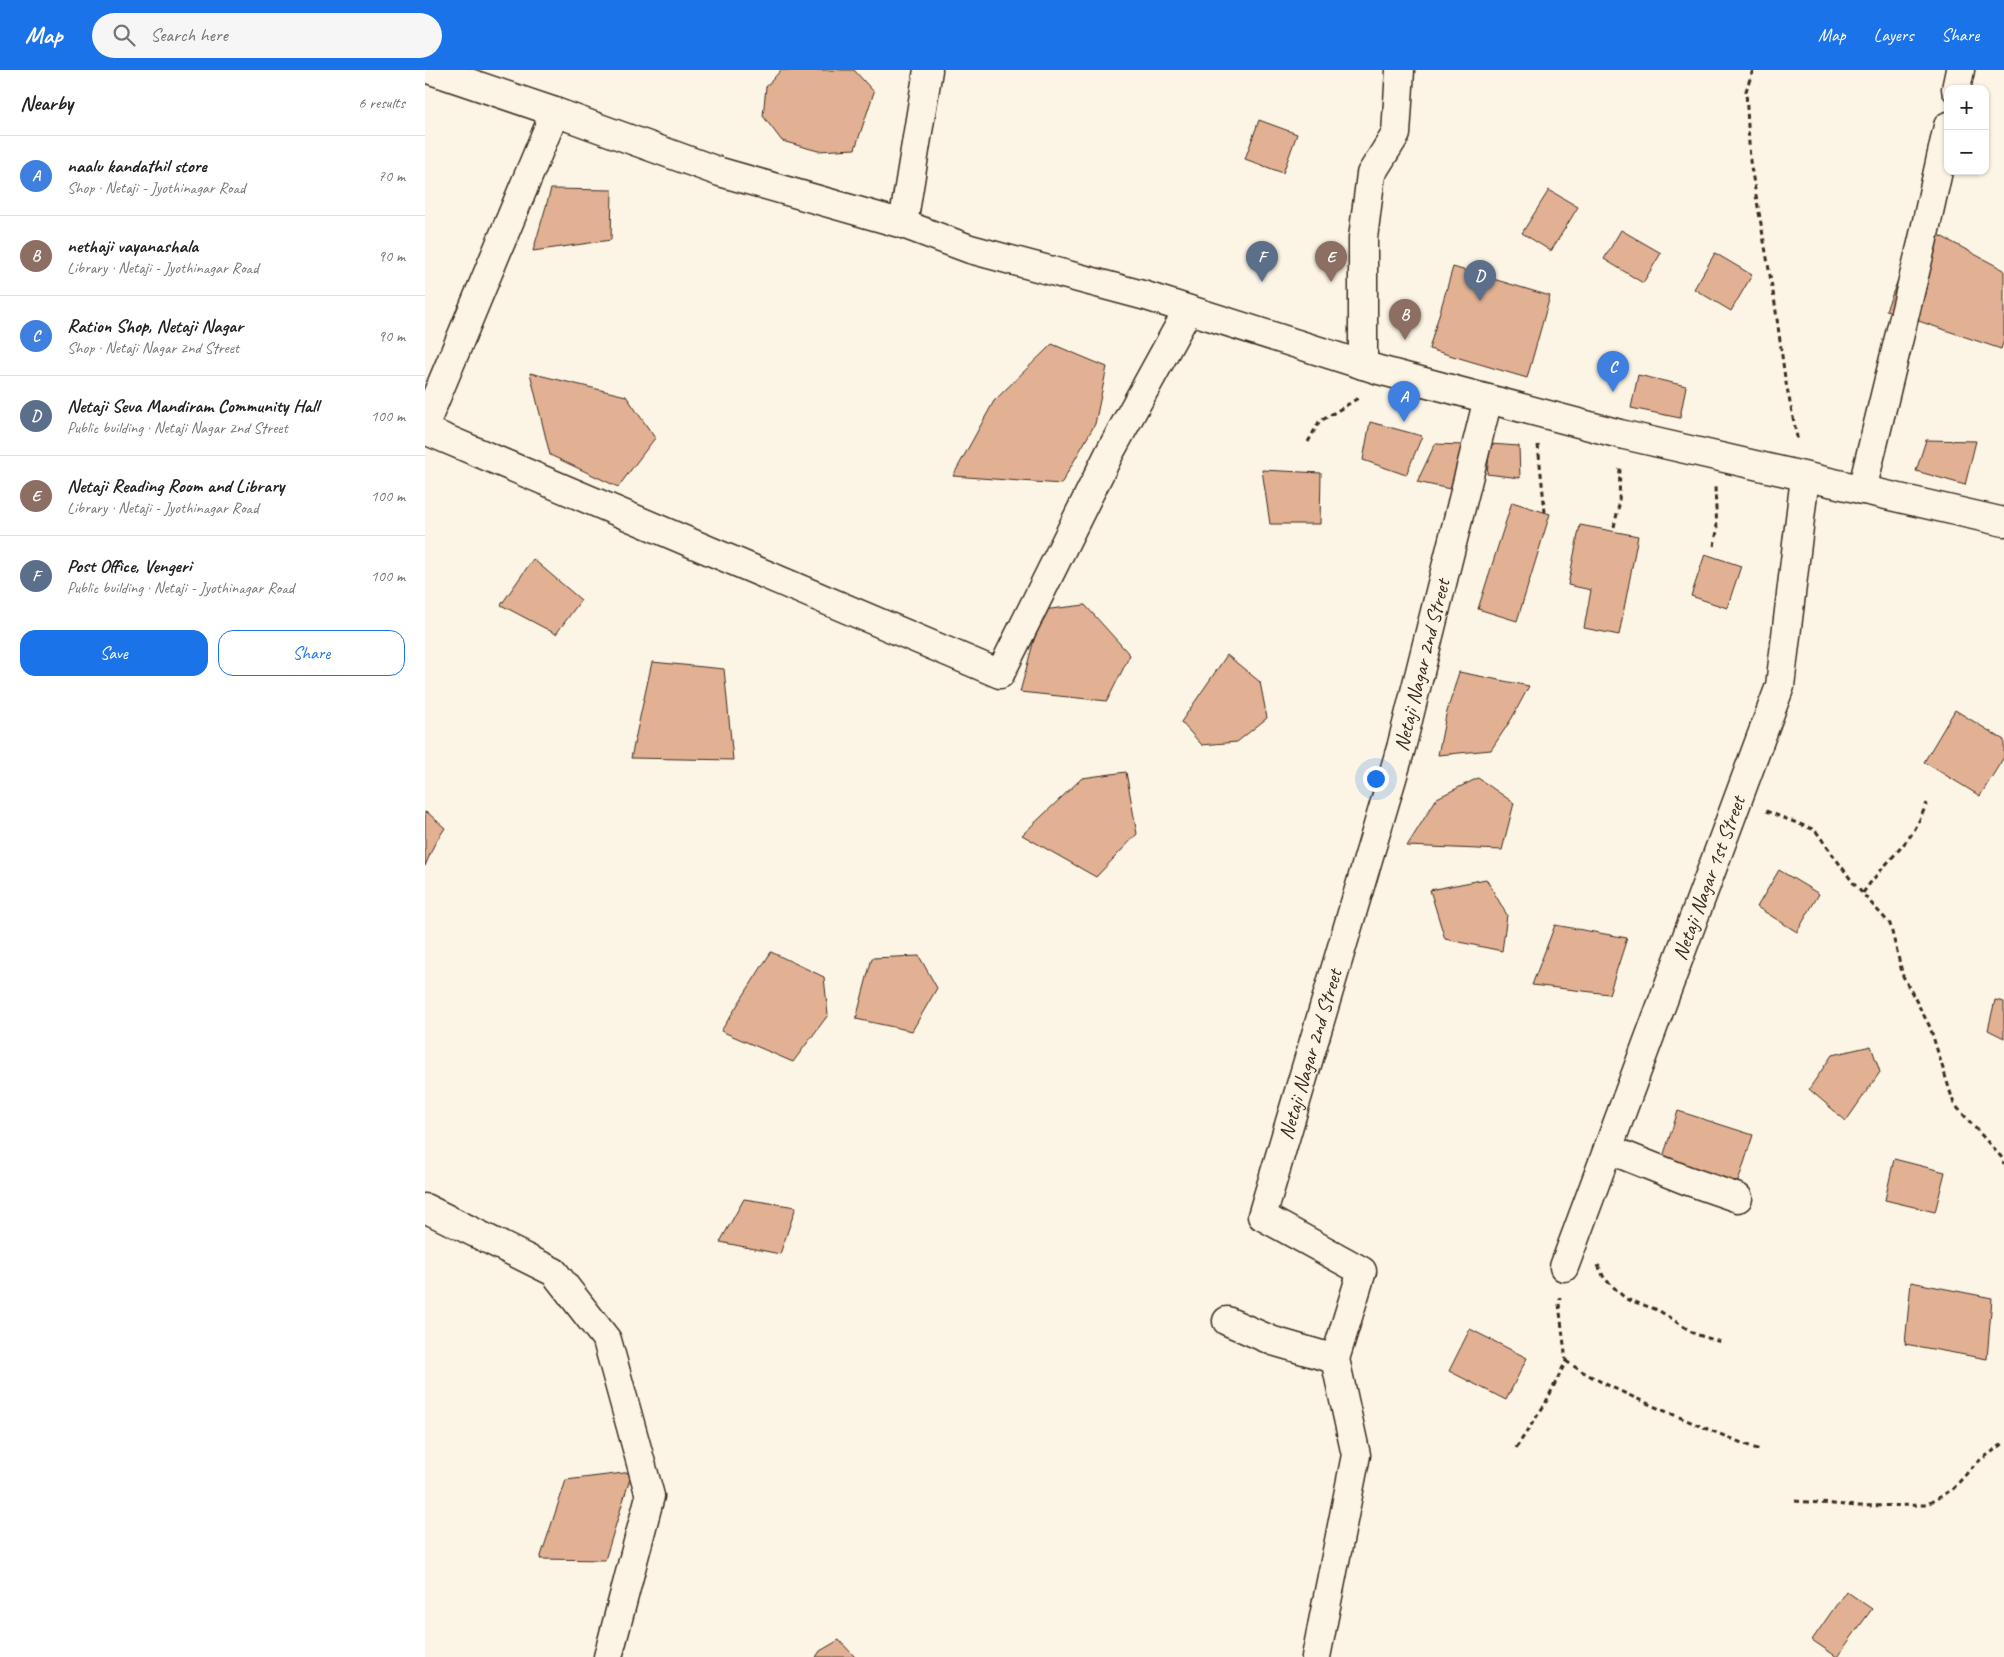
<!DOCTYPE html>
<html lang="en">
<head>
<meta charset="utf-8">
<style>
	:root { --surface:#fff; --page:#f6f6f6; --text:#222; --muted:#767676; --line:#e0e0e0; --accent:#1a73e8 }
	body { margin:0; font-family:Caveat,sans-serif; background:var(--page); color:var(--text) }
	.controls { position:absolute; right:15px; top:15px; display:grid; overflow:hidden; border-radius:10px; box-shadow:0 1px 4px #0004 }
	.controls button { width:45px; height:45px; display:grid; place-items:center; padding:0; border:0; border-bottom:1px solid var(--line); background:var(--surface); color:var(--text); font:25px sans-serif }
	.you { position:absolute; left:950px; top:708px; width:18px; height:18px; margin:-12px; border:4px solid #fff; border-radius:50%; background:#1a73e8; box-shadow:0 0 0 8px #1a73e833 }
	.badge { display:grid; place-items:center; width:32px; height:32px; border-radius:50%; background:var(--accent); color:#fff; font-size:16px; font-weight:700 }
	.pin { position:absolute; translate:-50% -41px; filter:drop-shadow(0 1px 2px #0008) }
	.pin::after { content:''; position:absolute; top:26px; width:18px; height:15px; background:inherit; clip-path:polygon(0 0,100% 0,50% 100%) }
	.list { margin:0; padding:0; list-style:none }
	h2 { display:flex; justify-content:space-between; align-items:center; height:65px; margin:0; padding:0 20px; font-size:21px }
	h2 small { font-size:16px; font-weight:400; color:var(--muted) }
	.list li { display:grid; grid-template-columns:32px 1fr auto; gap:15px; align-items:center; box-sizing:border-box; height:80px; padding:0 20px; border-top:1px solid var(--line) }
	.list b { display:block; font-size:19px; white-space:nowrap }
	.list p { margin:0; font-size:16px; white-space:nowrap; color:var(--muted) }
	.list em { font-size:16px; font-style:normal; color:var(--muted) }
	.actions { display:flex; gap:10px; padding:15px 20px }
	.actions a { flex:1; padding:11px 0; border:1px solid var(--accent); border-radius:15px; text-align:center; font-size:18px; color:var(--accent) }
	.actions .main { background:var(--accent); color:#fff }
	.icon { flex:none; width:28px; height:28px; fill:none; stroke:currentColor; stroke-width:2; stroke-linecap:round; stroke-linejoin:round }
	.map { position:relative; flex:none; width:1579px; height:1587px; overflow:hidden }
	header { display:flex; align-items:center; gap:30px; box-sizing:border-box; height:70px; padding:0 25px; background:var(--accent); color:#fff }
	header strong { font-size:24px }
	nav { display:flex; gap:28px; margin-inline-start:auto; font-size:18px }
	.search { width:350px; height:45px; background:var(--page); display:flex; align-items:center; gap:12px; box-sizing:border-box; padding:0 18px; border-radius:28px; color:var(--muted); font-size:19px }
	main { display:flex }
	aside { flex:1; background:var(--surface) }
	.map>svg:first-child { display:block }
	.building { fill:#e2b193; stroke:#3b2a1e }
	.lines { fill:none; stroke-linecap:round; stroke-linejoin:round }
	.minor-casing { stroke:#3b2a1e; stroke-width:31 }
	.secondary-casing { stroke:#3b2a1e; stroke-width:31 }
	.path { stroke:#3b2a1e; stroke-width:3; stroke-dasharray:5 4; stroke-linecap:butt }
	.minor { stroke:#fcf5e5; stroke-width:28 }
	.secondary { stroke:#fcf5e5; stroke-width:28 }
	.labels { text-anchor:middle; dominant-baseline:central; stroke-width:4; stroke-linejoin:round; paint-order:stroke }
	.street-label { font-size:21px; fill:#3b2a1e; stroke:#fcf5e5 }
</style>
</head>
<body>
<header>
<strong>Map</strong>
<div class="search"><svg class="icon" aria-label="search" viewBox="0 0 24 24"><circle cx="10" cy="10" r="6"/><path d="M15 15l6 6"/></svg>Search here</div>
<nav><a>Map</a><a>Layers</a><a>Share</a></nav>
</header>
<main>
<aside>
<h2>Nearby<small>6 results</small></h2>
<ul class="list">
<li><span class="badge" style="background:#3f7fe0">A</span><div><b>naalu kandathil store</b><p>Shop · Netaji - Jyothinagar Road</p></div><em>70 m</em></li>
<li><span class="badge" style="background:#8d6e63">B</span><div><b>nethaji vayanashala</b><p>Library · Netaji - Jyothinagar Road</p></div><em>90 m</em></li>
<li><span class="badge" style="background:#3f7fe0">C</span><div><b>Ration Shop, Netaji Nagar</b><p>Shop · Netaji Nagar 2nd Street</p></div><em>90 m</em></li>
<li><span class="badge" style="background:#5c6f8a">D</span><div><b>Netaji Seva Mandiram Community Hall</b><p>Public building · Netaji Nagar 2nd Street</p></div><em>100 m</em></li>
<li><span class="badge" style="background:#8d6e63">E</span><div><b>Netaji Reading Room and Library</b><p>Library · Netaji - Jyothinagar Road</p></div><em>100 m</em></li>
<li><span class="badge" style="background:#5c6f8a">F</span><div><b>Post Office, Vengeri</b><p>Public building · Netaji - Jyothinagar Road</p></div><em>100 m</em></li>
</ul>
<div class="actions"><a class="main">Save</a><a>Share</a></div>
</aside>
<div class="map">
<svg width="1579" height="1587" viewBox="0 0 1579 1587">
	<rect width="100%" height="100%" fill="#fcf5e5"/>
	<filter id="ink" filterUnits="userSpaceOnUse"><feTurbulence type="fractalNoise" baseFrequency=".02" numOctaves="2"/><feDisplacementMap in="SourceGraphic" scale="10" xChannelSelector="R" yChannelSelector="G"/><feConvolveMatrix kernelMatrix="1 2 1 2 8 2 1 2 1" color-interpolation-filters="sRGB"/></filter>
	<g filter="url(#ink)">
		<path class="building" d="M356,0H429L449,22L430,79L393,81L357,71L338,46L341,17Z
			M834,50L872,64L858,103L820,89Z
			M126,119L187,120L186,170L108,181Z
			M1124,120L1153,137L1126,181L1097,163Z
			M1495,155L1579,200V270L1576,279L1461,240Z
			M1196,160L1236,183L1218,213L1179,189Z
			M1290,183L1327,205L1306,241L1269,219Z
			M1028,197L1125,226L1102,308L1004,279Z
			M627,274L682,297L670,354L636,414L528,406L569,331Z
			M105,303L201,326L230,368L193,417L125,385Z
			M1213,305L1261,316L1255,348L1206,338Z
			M945,352L997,366L981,405L938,390Z
			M1501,370L1551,371L1540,415L1491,401Z
			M1010,374L1039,375L1025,419L992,412Z
			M1065,374L1094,376L1095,408L1062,404Z
			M837,400L896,403L895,454H845Z
			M1087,432L1125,444L1092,551L1053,539Z
			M1155,455L1213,466L1194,565L1159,558L1166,520L1143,515Z
			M1280,484L1316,496L1302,538L1266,526Z
			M108,489L156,530L131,564L76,535Z
			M660,535L705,585L682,631L595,622L617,540Z
			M802,585L835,612L842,648L812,672L777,675L756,652Z
			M227,592L299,599L308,690L206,688Z
			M1034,602L1104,616L1087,648L1066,680L1013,685L1021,645Z
			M1530,640L1579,670V687L1555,726L1499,692Z
			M701,702L712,764L671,807L597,765L657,708Z
			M1053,708L1089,733L1077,780L982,776L1012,728Z
			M0,742L3,743L20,758L9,775L0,796Z
			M1354,800L1394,824L1372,862L1332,837Z
			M1061,809L1082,845L1077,881L1020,869L1005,820Z
			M1130,855L1202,868L1184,924L1107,915Z
			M346,882L399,907L403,945L368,992L296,961Z
			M494,886L512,918L487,961L431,949L447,888Z
			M1570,930L1579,932V968L1563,960Z
			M1446,976L1455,1002L1421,1051L1384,1019L1407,985Z
			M1253,1041L1328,1065L1311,1118L1236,1093Z
			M1469,1089L1520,1102L1510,1142L1460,1130Z
			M319,1129L371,1137L355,1184L295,1172Z
			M1486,1212L1567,1228L1562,1289L1480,1274Z
			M1045,1259L1102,1288L1081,1330L1024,1301Z
			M207,1402L180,1490L115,1489L141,1410Z
			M1421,1521L1447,1539L1412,1587L1387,1570Z
			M414,1570L430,1587H391L395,1581Z"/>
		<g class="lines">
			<g class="minor-casing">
				<g id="minor">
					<path d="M1531,19L1535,0"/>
					<path d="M478,154L503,0"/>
					<path d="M938,295V168L946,104L971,64L975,0"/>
					<path d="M0,354L130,42"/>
					<path d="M0,360L575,604L685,382L763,240"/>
					<path d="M1437,420L1498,169L1523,56"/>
					<path d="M1183,1079L1261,1110L1313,1128"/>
					<path d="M0,1138L129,1202L182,1270L225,1426L183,1587"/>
					<path id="s1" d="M1139,1197L1355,616L1380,407"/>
					<path d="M802,1251L848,1271L910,1289"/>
					<path id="s2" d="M891,1587L931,1385L910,1289L937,1201L837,1146L976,678L1063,329"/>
				</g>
			</g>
			<g class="secondary-casing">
				<path id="secondary" d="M6,0L130,42L295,102L478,154L545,179L721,226L954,300L1195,364L1579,452"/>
			</g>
			<path class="path" d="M1328,0L1321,21L1325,91L1350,234L1360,308L1373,372
				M883,372L894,352L935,327
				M1113,375L1120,442
				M1189,457L1194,435L1195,397
				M1289,476L1292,461L1290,417
				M1341,741L1390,760L1429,814L1465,854L1478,906L1505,957L1529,1034L1577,1088L1579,1094
				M1438,823C1452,802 1471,785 1486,765C1493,755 1497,744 1502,733
				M1173,1195L1179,1208L1201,1229L1233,1240L1270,1264L1299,1273
				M1141,1291C1167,1309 1197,1322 1226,1335C1263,1351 1299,1366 1337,1381
				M1091,1378L1120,1334L1141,1291L1134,1234L1135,1227
				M1370,1431L1433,1436L1501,1435L1528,1419L1550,1394L1579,1373"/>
			<use href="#minor" class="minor"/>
			<use href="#secondary" class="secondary"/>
		</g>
	</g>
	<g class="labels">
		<g class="street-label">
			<text stroke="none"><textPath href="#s2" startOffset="1084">Netaji Nagar 2nd Street</textPath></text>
			<text stroke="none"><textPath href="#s1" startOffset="415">Netaji Nagar 1st Street</textPath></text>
			<text stroke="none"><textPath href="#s2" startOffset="679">Netaji Nagar 2nd Street</textPath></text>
		</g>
	</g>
</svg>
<div class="controls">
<button>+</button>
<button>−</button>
</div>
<div class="you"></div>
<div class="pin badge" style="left:979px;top:352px;background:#3f7fe0">A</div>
<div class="pin badge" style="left:980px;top:270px;background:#8d6e63">B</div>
<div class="pin badge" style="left:1188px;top:322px;background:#3f7fe0">C</div>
<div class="pin badge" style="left:1055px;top:231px;background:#5c6f8a">D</div>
<div class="pin badge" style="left:906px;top:212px;background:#8d6e63">E</div>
<div class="pin badge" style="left:837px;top:212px;background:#5c6f8a">F</div>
</div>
</main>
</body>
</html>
